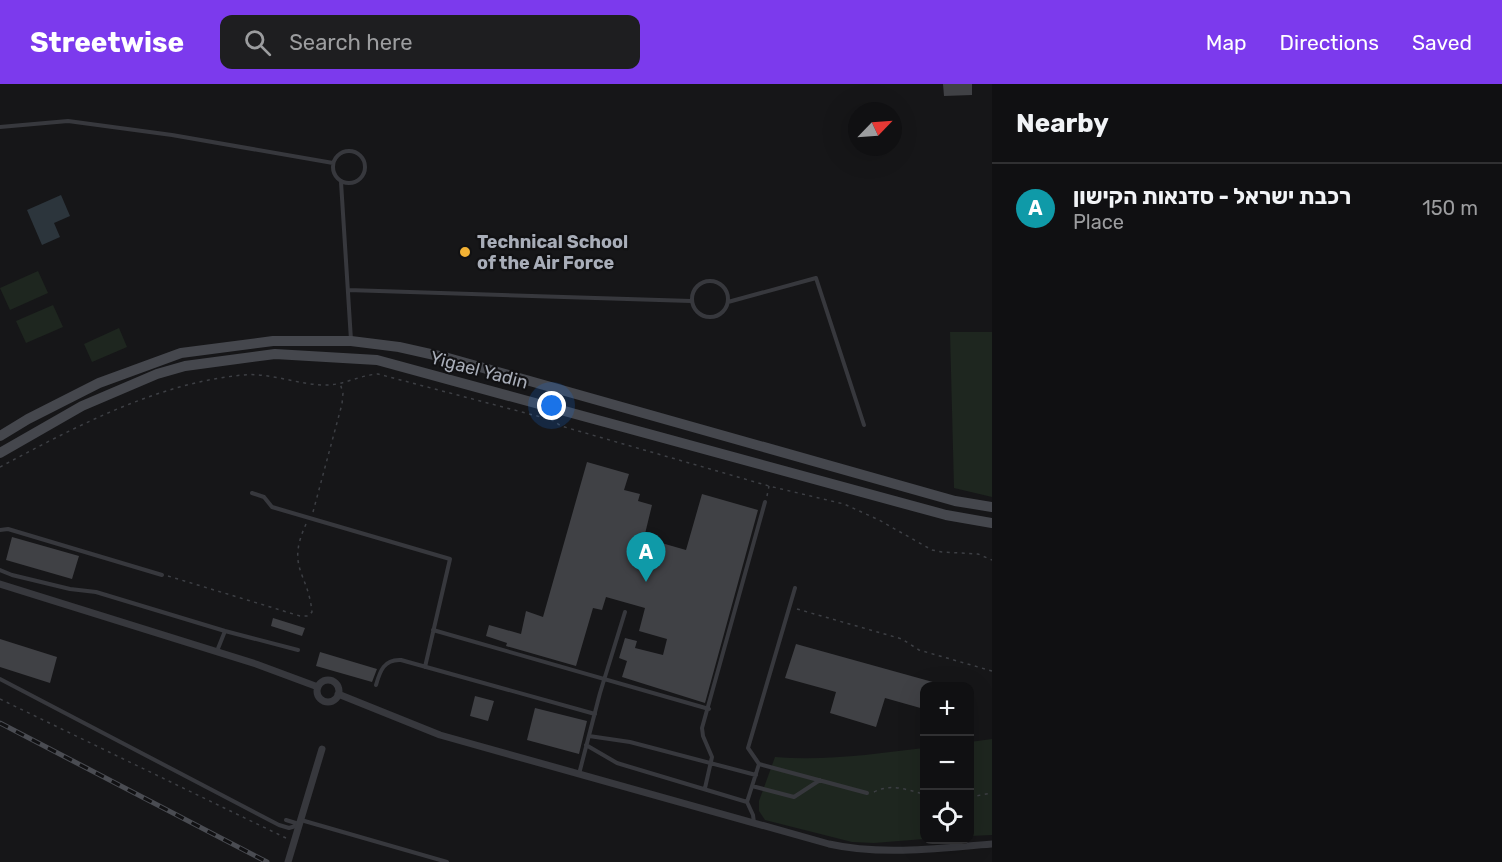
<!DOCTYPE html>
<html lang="en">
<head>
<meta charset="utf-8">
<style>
	:root { --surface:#101012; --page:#1e1e20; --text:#f1f3f6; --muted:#9c9d9f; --line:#303032; --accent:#7c3aed }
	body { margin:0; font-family:Rubik,Heebo,sans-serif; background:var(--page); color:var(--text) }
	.controls { position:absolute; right:18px; bottom:18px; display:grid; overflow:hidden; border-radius:12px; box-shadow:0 6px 24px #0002 }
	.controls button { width:54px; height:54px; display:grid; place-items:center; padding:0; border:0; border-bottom:2px solid var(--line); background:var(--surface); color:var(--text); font:30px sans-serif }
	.compass { position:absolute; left:848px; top:18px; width:54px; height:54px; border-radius:50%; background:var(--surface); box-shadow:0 6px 24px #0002; rotate:65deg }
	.you { position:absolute; left:552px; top:322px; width:21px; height:21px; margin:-15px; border:4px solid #fff; border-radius:50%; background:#1a73e8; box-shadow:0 0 0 9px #1a73e833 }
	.badge { display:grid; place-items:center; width:39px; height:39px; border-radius:50%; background:var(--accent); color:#fff; font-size:20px; font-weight:700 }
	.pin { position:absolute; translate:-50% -50px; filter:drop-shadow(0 2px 3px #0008) }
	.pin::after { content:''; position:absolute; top:32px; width:21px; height:18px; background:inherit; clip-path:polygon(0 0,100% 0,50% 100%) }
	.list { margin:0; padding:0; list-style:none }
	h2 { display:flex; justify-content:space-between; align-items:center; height:78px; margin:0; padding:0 24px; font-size:26px }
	h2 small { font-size:20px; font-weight:400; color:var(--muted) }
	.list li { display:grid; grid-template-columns:39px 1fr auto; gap:18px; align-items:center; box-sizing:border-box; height:90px; padding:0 24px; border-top:2px solid var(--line) }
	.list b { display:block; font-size:22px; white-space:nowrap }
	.list p { margin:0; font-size:20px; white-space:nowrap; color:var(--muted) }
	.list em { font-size:20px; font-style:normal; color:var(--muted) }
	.icon { flex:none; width:33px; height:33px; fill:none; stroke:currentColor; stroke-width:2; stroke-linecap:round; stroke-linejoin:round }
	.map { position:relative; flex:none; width:992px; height:778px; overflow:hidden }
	header { display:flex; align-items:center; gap:36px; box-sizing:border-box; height:84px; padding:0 30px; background:var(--accent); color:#fff }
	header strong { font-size:28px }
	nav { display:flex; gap:33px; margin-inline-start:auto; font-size:21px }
	.search { width:420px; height:54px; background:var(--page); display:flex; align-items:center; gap:15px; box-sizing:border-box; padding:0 21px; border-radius:12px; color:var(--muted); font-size:22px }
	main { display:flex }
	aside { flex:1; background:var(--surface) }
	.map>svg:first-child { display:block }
	.green { fill:#1e261f }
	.water { fill:#2c353c }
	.building { fill:#404145 }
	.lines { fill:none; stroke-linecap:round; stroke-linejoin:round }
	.path { stroke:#3d3f44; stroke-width:1.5; stroke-dasharray:3 4.5; stroke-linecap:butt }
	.lane { stroke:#37383d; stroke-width:4 }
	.street { stroke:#37383d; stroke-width:7 }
	.secondary { stroke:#45474d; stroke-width:10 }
	.rail-casing { stroke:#4a4c52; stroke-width:5 }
	.rail { stroke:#111113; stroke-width:3; stroke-dasharray:9; stroke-linecap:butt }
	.poi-dot { fill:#f2b134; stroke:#111113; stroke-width:2 }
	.labels { text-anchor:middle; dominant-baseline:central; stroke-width:4.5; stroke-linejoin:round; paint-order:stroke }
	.poi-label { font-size:18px; font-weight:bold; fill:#a8adb8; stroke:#111113; text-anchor:start }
	.street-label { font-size:18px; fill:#a8adb8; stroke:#111113 }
</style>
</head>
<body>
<header>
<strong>Streetwise</strong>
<div class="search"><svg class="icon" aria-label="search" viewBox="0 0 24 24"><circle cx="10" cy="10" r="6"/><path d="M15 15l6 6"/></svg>Search here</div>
<nav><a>Map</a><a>Directions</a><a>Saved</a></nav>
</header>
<main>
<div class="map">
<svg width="992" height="778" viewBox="0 0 992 778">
	<rect width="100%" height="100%" fill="#161618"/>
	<path class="green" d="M38,187L48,209L10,226L0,204Z
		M53,221L63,243L26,259L16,237Z
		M119,244L127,263L92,278L84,260Z
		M950,248H992V413L954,404Z
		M992,655V751L970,752V658Z
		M924,664V755L874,759L852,758L765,736L759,727V717L775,673C826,677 874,670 924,664Z"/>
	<path class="water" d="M61,111L70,132L54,139L60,153L42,161L27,126Z"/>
	<path class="building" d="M943,0H972V11L944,12Z
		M587,378L629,390L624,406L640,410L638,417L652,421L644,454L686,466L702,410L758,426L705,619L622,593L627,577L619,574L625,554L637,557L635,564L663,571L667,555L639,547L645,524L606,513L602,526L593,524L576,582L506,562L507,559L486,552L489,541L521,550L526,527L543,533Z
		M12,453L79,472L72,495L6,476Z
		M273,534L305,544L302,552L271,542Z
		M0,555L57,573L50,599L0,583Z
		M796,560L940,600V603H924V625L885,614L876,643L830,629L836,608L785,594Z
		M320,568L377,585L372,598L316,582Z
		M475,612L494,617L488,637L470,632Z
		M535,624L587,637L579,670L527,656Z"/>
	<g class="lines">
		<path class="path" d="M0,383C75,343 157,299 243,291C271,288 300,302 329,301C345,300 361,291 378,290L552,336L561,342L769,402L844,420L879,436L932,466L942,468L978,470L992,476
			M767,412L769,402
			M313,428L342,320L343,309L340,299
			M168,492L300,532H308L312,528C308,488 286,484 306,440
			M797,525L902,555L919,566L992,587
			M0,615L288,755
			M874,708C891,699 907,706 924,710
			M970,713L992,709"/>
		<path class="lane" d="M0,43L68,37L172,51L333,79
			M333 83a16 16 0 1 1 32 0a16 16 0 1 1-32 0Z
			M341,98L351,256
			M692 215a18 18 0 1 1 36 0a18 18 0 1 1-36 0Z
			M348,206L691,217
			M728,218L816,194L864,341
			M252,409L264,413L272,423L450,475L425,583
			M0,446L8,445L162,491
			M0,486L12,491L70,505L96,508L225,547L298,566
			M433,546L709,625
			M217,567L225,547
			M0,595L279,741L289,744L299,741
			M376,601C380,587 384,575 401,576L595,630
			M589,652L630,658L756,691
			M586,661L617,679L747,718L753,731L754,739
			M759,680L867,709
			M579,690L600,609L625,528
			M752,702L794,713L820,696
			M705,704L712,673L703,652L702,644L765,418
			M747,718L759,680L748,664L795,504
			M286,736L299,740
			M301,736L447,778"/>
		<path class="street" d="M0,500L256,580L318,603
			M317 607a11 11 0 1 1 22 0a11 11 0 1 1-22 0Z
			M338,610L440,651L829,760C883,772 938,764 992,760
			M288,778L322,665"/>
		<path class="secondary" d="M0,352L28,335L99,299L181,269L273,257H351L399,263L448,274L955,417L992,423
			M0,369L82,322L157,290L185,282L275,270L377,276L946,431L992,439"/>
		<g class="rail-casing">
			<path id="rail" d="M0,639L267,778"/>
		</g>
		<use href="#rail" class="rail"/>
	</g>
	<circle class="poi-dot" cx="465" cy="168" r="6"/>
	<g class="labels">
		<g class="poi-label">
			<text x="477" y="158">Technical School<tspan x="477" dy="21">of the Air Force</tspan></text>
		</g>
		<g class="street-label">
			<text transform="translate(479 286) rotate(15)">Yigael Yadin</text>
		</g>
	</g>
</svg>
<div class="controls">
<button>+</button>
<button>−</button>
<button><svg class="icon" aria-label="locate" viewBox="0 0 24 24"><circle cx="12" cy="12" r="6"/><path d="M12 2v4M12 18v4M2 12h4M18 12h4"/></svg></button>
</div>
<svg class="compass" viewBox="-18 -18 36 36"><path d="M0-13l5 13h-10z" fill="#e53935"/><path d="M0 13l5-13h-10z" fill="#9c9d9f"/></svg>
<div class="you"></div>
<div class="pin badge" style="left:646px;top:498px;background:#0f9aa8">A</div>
</div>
<aside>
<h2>Nearby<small></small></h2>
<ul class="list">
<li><span class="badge" style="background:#0f9aa8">A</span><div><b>רכבת ישראל - סדנאות הקישון</b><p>Place</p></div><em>150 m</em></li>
</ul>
</aside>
</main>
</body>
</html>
